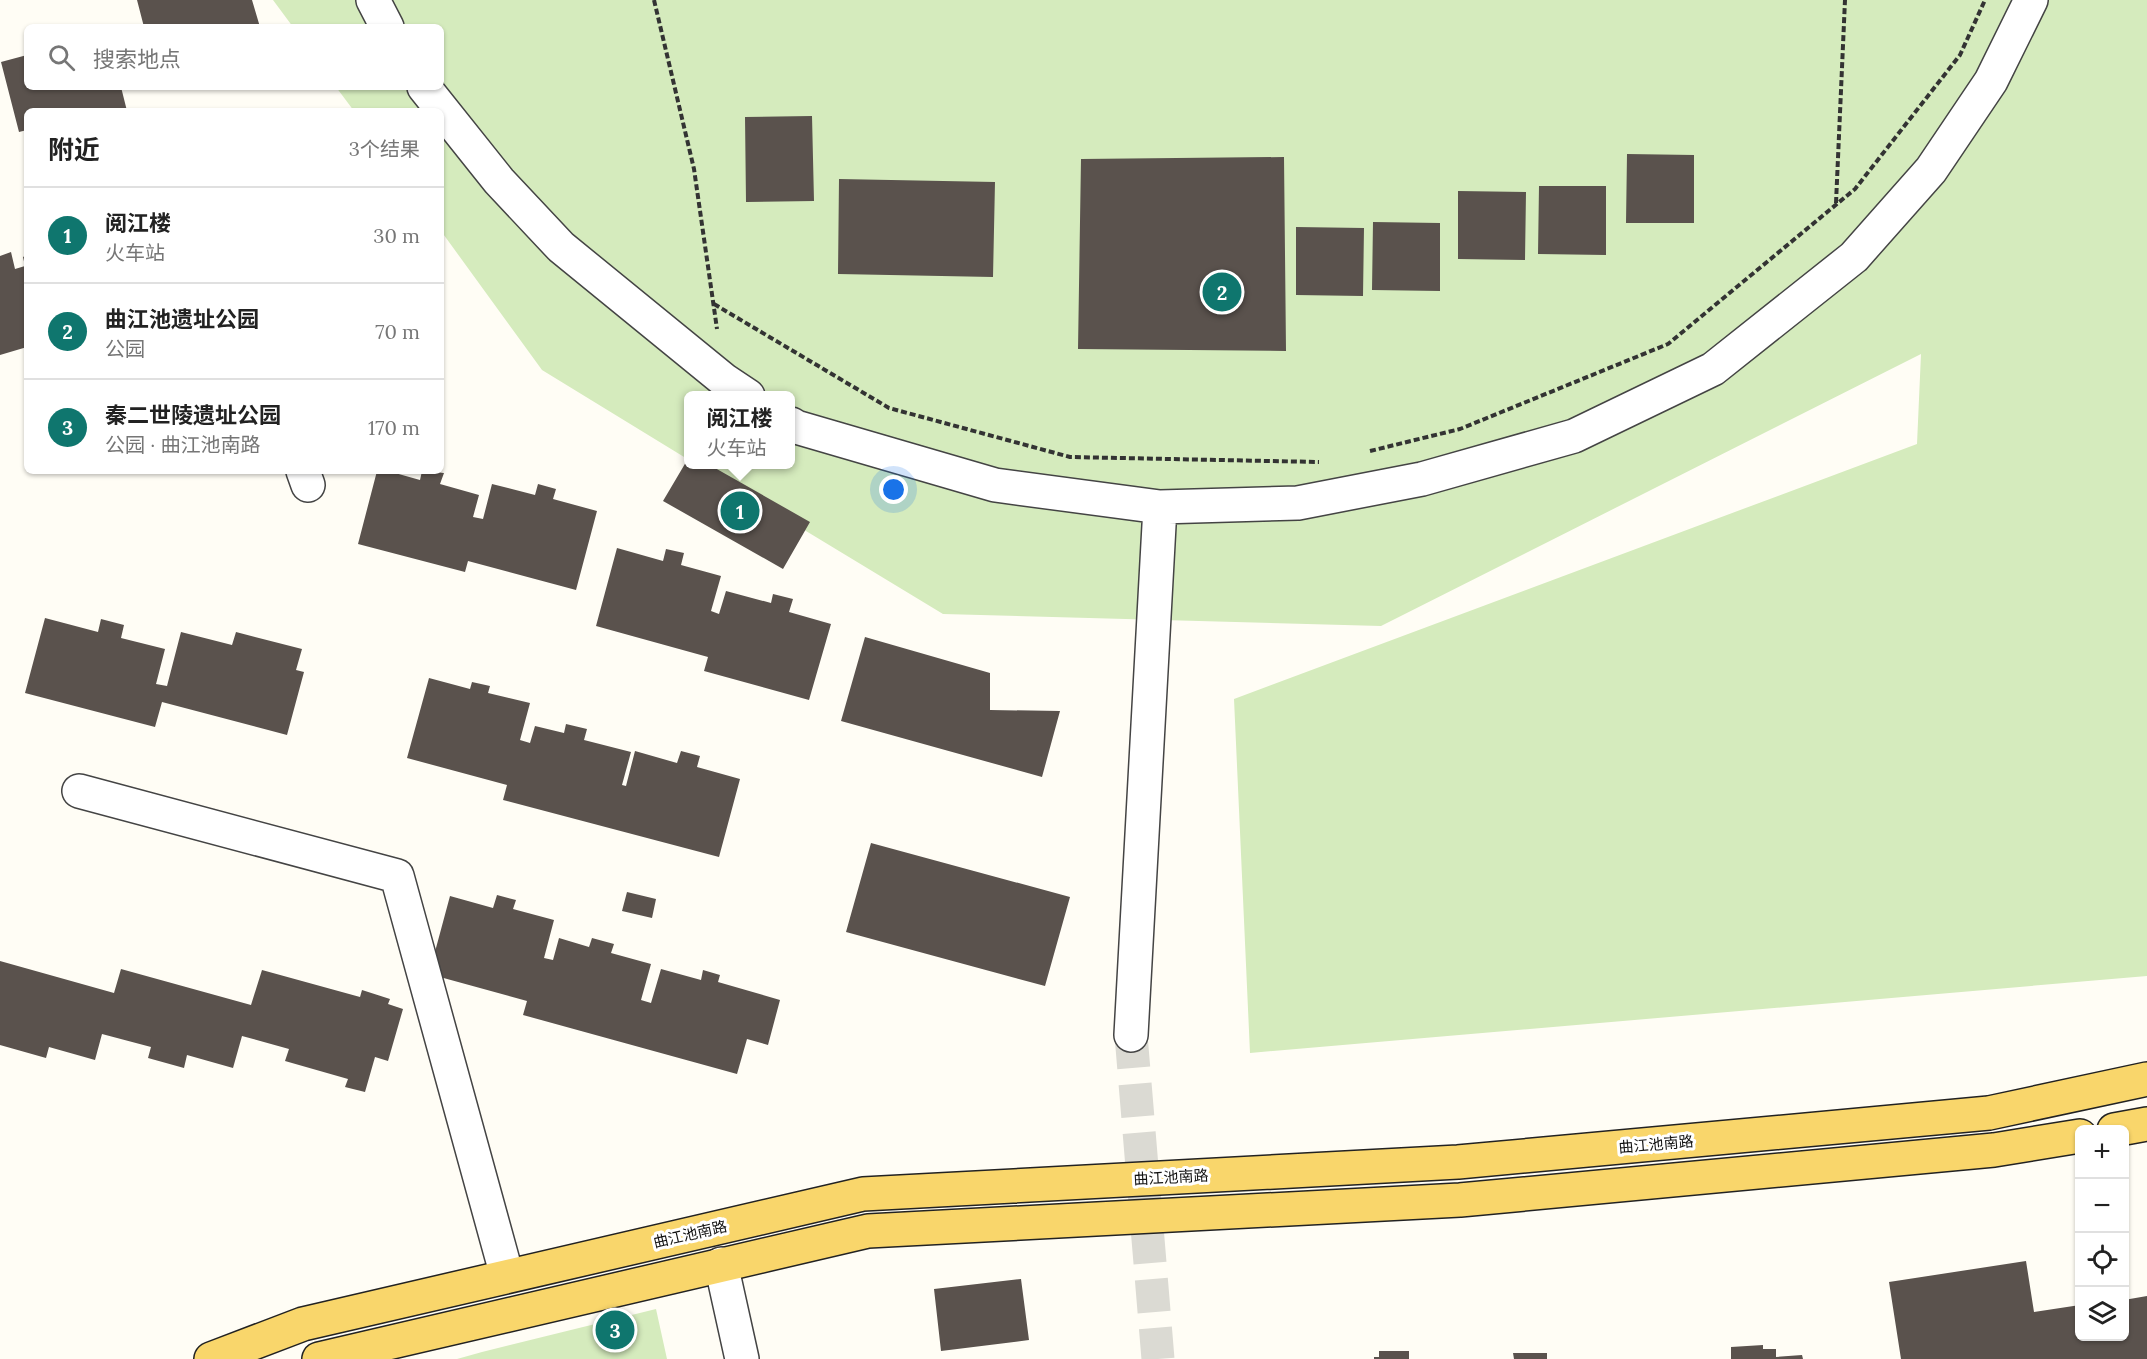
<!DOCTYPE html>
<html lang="zh">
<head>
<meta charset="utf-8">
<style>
	:root { --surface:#fff; --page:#f6f6f6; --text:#222; --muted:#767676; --line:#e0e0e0; --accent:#0f766e }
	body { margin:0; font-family:Lora,"Noto Sans SC",serif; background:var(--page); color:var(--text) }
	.controls { position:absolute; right:18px; bottom:18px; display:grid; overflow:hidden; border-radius:9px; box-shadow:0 2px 4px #0004 }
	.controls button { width:54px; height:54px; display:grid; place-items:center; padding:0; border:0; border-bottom:2px solid var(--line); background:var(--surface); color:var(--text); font:30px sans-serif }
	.you { position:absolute; left:894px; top:490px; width:21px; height:21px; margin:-15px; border:4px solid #fff; border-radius:50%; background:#1a73e8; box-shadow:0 0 0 9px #1a73e833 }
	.badge { display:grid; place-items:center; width:39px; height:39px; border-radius:50%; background:var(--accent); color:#fff; font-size:20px; font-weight:700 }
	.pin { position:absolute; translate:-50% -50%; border:3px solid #fff; box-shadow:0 2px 6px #0006 }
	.popup { position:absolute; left:684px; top:391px; width:111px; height:78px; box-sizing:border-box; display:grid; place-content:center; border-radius:9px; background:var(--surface); filter:drop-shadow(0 2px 4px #0005); font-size:20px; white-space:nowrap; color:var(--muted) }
	.popup b { font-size:22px; color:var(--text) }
	.popup::after { content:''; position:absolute; left:50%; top:100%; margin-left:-12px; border:12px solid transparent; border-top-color:var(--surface) }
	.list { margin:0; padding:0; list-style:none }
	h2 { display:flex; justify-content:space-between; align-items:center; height:78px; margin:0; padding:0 24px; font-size:26px }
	h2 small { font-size:20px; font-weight:400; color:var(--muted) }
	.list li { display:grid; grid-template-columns:39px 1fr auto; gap:18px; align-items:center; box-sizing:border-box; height:96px; padding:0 24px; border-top:2px solid var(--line) }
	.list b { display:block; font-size:22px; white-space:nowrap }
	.list p { margin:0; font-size:20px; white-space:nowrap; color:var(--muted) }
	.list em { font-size:20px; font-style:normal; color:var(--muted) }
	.icon { flex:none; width:33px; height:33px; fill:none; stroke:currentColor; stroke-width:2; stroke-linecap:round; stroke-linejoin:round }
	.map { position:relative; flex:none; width:2147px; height:1359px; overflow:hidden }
	.search { position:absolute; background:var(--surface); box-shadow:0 2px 4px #0004; left:24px; top:24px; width:420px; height:66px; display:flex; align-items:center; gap:15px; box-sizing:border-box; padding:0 21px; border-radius:9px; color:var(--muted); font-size:22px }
	.panel { position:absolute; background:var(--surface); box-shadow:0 2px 4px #0004; left:24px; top:108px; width:420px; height:366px; border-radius:9px }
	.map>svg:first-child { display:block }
	.green { fill:#d5ebbd }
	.building { fill:#5a524d }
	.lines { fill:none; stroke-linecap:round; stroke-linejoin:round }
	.minor-tunnel { stroke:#dbdad3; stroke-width:33; stroke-dasharray:33 16; stroke-linecap:butt }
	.minor-casing { stroke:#444; stroke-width:36 }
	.major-casing { stroke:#222; stroke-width:36 }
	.path { stroke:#333; stroke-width:4; stroke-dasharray:6 3; stroke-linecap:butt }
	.minor { stroke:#fff; stroke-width:33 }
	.major { stroke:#f9d66b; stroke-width:33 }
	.labels { text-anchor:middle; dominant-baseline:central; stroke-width:6; stroke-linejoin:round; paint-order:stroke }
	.street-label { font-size:15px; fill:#111; stroke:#fff }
</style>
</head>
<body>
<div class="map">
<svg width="2147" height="1359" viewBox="0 0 2147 1359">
	<rect width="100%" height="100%" fill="#fffdf5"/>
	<path class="green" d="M273,0H2147V976L1250,1053L1234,699L1917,444L1921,354L1381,626L943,614L697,465L791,464V396H689V460L542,370L441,231V111H354L336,87H441V27H293Z
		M656,1309L667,1359H457L482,1352Z"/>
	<path class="building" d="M137,0H252L260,27H144Z
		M27,55V87H121L127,111H27V130L19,132L1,62Z
		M812,116L814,201L746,202L745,117Z
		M1627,154L1694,155V223H1626Z
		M1284,157L1286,351L1078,349L1081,159Z
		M839,179L995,182L993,277L838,274Z
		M1539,186H1606V255L1538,254Z
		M1458,191L1526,192L1525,260L1458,259Z
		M1373,222L1440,223V291L1372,290Z
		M1296,227L1364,228L1363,296L1296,295Z
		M11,252L15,269L25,266L23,257L27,255V347L0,355V256Z
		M689,457V464H708L810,522L783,569L663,501Z
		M377,471H388L420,480L422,471L444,473L440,484L479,495L473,517L483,519L492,484L535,495L538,484L556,489L553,499L597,511L576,590L468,561L465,572L358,544Z
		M617,548L663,561L666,549L684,553L681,565L721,576L711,611L719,614L726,591L771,603L773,594L793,599L789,612L831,624L809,700L704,671L708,657L596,626Z
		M45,618L98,632L101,619L124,625L121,638L165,649L156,684L167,686L181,632L232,645L236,632L302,649L296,670L304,672L287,735L162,702L155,727L25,693Z
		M865,637L990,673V710L1060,711L1042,777L841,721Z
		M429,678L470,689L472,682L490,686L488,693L530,703L520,740L530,743L535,726L564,733L566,724L587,729L584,740L631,752L622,785L626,786L635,751L677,763L681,751L700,756L697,767L740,779L719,857L503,800L507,785L407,758Z
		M871,843L1070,897L1045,986L846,932Z
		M627,892L656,899L652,918L622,911Z
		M497,895L516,900L513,909L554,920L544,958L553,960L559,938L589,947L592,938L614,944L611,953L651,964L641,1000L651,1003L661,969L701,980L703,970L720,975L718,982L780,1000L768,1045L747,1039L737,1074L523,1015L527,1001L429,974L450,896L493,908Z
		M0,961L114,993L121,969L251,1005L262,970L360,997L362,990L390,999L388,1004L403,1009L388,1061L375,1057L365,1092L345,1087L348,1079L285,1061L289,1049L242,1036L233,1068L187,1055L184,1068L148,1058L151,1047L102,1034L95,1060L49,1047L46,1058L0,1045Z
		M2026,1261L2034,1312L2080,1305V1336H2124V1300L2147,1296V1359H1901L1889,1282Z
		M1021,1279L1029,1340L941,1351L934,1289Z
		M1763,1345V1349H1776V1357L1802,1355L1803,1359H1731V1347Z
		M1379,1351H1409V1359H1374V1357H1379Z
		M1513,1353H1547V1359H1514Z"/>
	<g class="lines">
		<path class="minor-tunnel" d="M1131,1035L1158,1359"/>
		<g class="minor-casing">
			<path id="minor" d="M373,0L387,27
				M424,87L499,181L561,247L724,380L748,396
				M791,424L796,427L995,485L1160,507L1298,503L1422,479L1574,436L1713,369L1854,257L1931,170L1991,81L2031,0
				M303,471L308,485
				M79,791L397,876L507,1276
				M1131,1035L1160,507
				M721,1264L742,1359"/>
		</g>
		<g class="major-casing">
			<path id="major" d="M2114,1130L2147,1124
				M211,1359L303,1324L863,1194L1458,1162L1989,1113L2147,1079
				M319,1359L868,1231L1460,1200L1994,1150L2080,1136"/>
		</g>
		<path class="path" d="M654,0L694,169L717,329
			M1836,203L1845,0
			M714,304L889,408L1070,457L1319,462
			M1370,451L1460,429L1668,344L1855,189L1960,55L1985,0"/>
		<use href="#minor" class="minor"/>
		<use href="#major" class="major"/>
	</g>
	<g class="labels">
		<g class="street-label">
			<text transform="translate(1656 1144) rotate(-5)">曲江池南路</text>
			<text transform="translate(1171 1177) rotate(-3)">曲江池南路</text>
			<text transform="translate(690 1234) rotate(-13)">曲江池南路</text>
		</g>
	</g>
</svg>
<div class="controls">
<button>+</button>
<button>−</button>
<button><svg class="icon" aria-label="locate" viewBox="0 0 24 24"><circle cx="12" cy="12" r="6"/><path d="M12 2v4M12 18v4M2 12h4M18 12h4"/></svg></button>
<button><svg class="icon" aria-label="layers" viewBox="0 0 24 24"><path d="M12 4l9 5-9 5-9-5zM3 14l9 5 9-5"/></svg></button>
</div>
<div class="you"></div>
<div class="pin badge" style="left:740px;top:511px">1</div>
<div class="popup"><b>阅江楼</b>火车站</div>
<div class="pin badge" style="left:1222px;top:292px">2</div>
<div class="pin badge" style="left:615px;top:1330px">3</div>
<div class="search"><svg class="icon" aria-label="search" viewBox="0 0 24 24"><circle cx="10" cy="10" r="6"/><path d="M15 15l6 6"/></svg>搜索地点</div>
<section class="panel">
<h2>附近<small>3个结果</small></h2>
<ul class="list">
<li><span class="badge">1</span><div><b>阅江楼</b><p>火车站</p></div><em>30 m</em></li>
<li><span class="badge">2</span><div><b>曲江池遗址公园</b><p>公园</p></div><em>70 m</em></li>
<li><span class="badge">3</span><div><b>秦二世陵遗址公园</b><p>公园 · 曲江池南路</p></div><em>170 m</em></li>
</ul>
</section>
</div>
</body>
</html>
